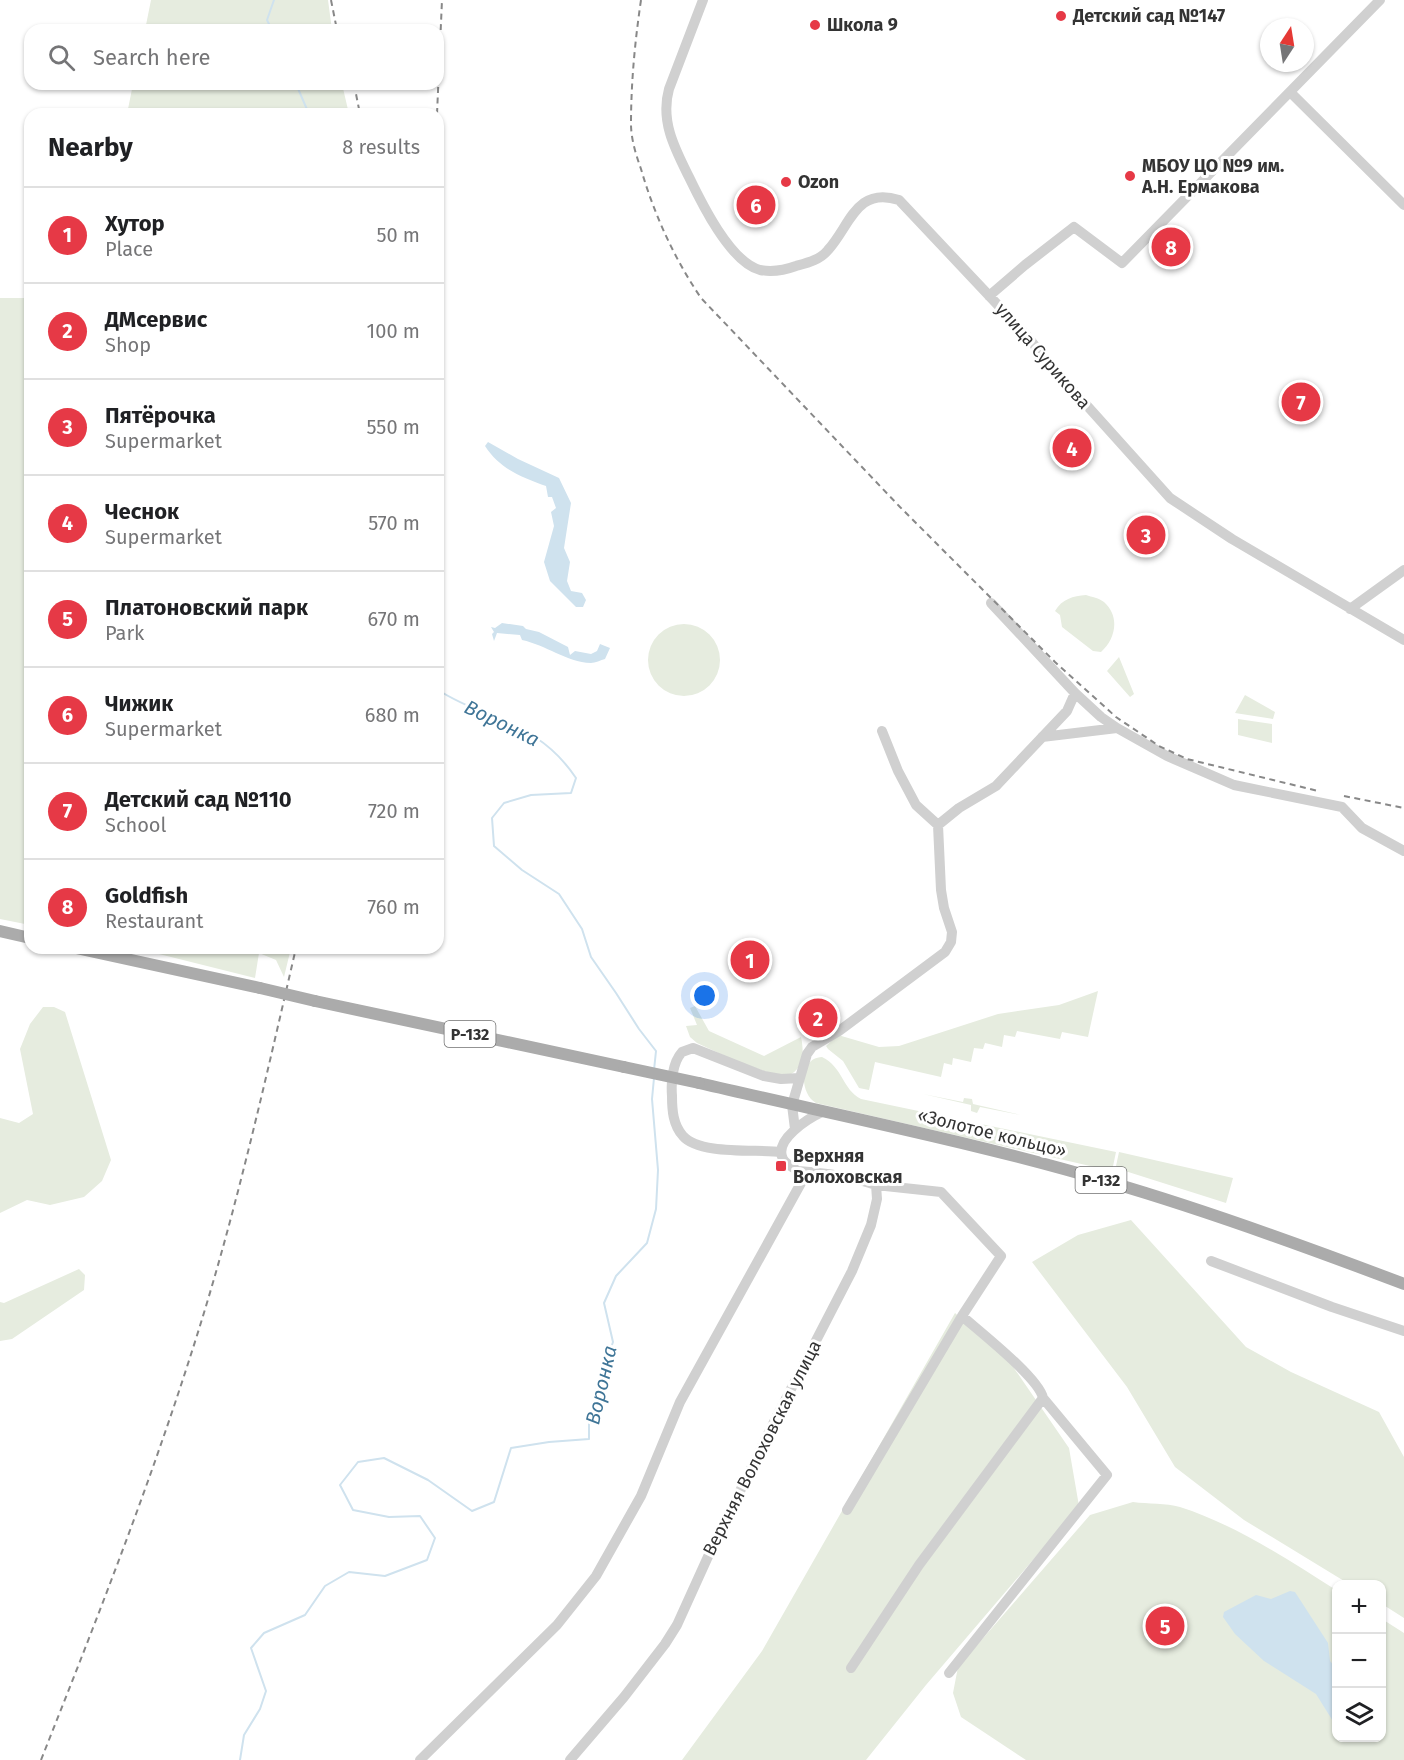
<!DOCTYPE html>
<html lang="en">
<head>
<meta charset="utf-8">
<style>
	:root { --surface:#fff; --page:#f6f6f6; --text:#202124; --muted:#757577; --line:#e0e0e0; --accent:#e63946 }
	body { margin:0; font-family:"Fira Sans",sans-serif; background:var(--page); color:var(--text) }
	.controls { position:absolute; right:18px; bottom:18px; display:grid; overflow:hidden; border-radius:12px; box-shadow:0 2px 4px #0004 }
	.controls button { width:54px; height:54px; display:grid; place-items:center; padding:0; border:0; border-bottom:2px solid var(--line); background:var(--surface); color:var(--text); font:30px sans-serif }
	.compass { position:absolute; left:1260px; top:18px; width:54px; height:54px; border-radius:50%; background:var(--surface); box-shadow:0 2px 4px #0004; rotate:12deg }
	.you { position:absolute; left:705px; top:996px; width:21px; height:21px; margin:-15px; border:4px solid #fff; border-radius:50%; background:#1a73e8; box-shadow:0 0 0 9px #1a73e833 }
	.badge { display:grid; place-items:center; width:39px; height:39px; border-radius:50%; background:var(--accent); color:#fff; font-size:20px; font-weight:700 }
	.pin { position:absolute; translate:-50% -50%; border:3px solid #fff; box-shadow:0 2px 6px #0006 }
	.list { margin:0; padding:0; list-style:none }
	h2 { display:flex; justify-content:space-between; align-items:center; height:78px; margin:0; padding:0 24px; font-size:26px }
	h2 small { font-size:20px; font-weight:400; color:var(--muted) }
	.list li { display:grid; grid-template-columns:39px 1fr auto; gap:18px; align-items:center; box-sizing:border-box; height:96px; padding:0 24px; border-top:2px solid var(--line) }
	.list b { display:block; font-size:22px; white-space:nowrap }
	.list p { margin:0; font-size:20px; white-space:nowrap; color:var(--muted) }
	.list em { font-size:20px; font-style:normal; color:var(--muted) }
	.icon { flex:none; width:33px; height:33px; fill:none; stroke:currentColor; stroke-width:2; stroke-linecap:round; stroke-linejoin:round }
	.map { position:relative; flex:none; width:1404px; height:1760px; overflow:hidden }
	.search { position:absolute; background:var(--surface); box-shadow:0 2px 4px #0004; left:24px; top:24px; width:420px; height:66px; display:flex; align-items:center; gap:15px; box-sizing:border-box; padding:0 21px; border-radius:18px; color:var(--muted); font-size:22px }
	.panel { position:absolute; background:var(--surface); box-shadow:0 2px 4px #0004; left:24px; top:108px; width:420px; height:846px; border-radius:18px }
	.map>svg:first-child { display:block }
	.green { fill:#e6ecdf }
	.water { fill:#cfe2ee }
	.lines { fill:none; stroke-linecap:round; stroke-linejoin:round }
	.stream { stroke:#cfe2ee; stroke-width:2 }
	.minor { stroke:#d0d0d0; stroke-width:10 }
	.major { stroke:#ababab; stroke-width:12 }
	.rail { stroke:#888; stroke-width:2; stroke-dasharray:6 4.5; stroke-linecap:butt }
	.major-bridge { stroke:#ababab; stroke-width:12 }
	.poi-dot { fill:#e63946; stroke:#fff; stroke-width:2 }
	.labels { text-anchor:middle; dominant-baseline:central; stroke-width:6; stroke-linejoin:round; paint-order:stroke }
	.shield { fill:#fff; stroke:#707070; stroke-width:1.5 }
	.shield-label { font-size:16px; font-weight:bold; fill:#333 }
	.poi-label { font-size:18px; font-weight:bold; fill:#333; stroke:#fff; text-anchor:start }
	.street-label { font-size:18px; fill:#333; stroke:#fff }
	.water-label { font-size:20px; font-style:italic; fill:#3f7597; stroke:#fff }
</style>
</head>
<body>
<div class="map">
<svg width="1404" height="1760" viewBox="0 0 1404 1760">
	<rect width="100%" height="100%" fill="#fff"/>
	<path class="green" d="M151,0H328L332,30H145Z
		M133,84H342L349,114H127Z
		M0,298H30V925L0,919Z
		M1086,595C1092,597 1099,598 1104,602C1120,616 1116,639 1101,652L1093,651L1062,627L1060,615L1055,611C1062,599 1073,596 1086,595Z
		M648 660a36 36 0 1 1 72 0a36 36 0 1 1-72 0Z
		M1119,657L1134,694L1130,697L1107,671Z
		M1245,695L1275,712L1273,719L1235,713Z
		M1238,719L1272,724V743L1238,735Z
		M135,948H291L284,977L276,960L259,953L255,978Z
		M1098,991L1088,1037L1062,1032L1060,1039L1017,1031L1015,1037L1004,1035L1002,1047L985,1043L983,1049L974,1048L971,1062L953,1058L952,1065L944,1063L941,1077L875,1062L869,1090L859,1088L843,1061L828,1049L826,1046L838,1035L879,1047L899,1046L998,1014L1059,1005Z
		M695,1006L709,1031L764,1056L801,1037C804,1051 804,1067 791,1074L776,1075L738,1062L697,1043L690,1037L686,1026L697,1025L690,1008Z
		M43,1007H54L65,1012L111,1160L102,1181L84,1197L50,1205L27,1200L0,1213V1118L19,1123L33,1114L20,1049L30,1024Z
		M822,1057C843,1067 842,1089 861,1099L1116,1152L1112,1171L816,1103C799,1093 799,1058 822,1057Z
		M923,1094L963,1102L964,1098L972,1099L973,1104L1021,1115L980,1107L977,1113L971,1111V1105Z
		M1119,1152L1233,1178L1226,1203L1122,1170L1116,1166Z
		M1131,1220L1246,1347L1291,1372L1379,1412L1404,1457V1618L1382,1604V1584H1349L1244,1520L1175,1467L1127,1387L1032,1262L1078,1235Z
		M79,1269L85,1275L84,1290L12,1339L0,1341V1302L4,1303Z
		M955,1313L1007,1358L1069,1448L1079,1506L926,1685L866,1760H682L762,1651Z
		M1133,1502C1148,1504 1166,1503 1180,1507C1236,1525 1287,1559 1336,1590V1738H1382V1619L1404,1633V1760H1026L961,1717L953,1693L958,1667L1090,1515Z"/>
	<path class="water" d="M488,442L518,459L559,478L571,503L564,548L570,562L567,581L571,591L582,593L586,600L583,607H576L550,581L544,562L554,526L551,512L556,508L552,497H548L546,486C521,477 500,469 485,446Z
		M502,623L523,626L526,629L539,632L568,647L570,655L575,651L591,654L597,651L600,644L610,648L605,659C601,660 595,663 591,663C566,662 546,645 522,640L520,635L497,633L494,641L492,634L494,632L491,627L495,628Z
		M1290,1591L1295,1592L1328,1643L1330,1661L1336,1668V1726L1316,1694L1264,1661L1235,1634L1223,1617L1224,1612L1256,1595L1271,1599Z"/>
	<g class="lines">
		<path class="stream" d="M272,30L267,20L274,0
			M296,84L309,114
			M438,690C490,723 537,720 576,778L571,793L531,795L504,803L492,818L494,846L522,870L559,894L582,929L591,957L616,993L639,1029L656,1051L654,1070
			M240,1760L244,1735L260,1709L266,1691L251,1648L264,1633L305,1615L325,1586L349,1572L385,1576L427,1560L435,1538L420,1516L389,1517L353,1510L340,1485L358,1462L384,1458L428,1480L472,1511L494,1502L511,1448L549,1442L589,1439V1420L596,1391L613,1342L604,1303L616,1276L647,1243L656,1209L658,1170L652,1099L654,1078"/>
		<path class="minor" d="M703,0L669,89C660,121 675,149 689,177C701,202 730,262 760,270C771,272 785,270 796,266C807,263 820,260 828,250C850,226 856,186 899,200L1028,337L1046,360L1170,498L1232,539L1404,640
			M1290,92L1404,205
			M989,296L1025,265L1074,227L1122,263L1380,0
			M991,603L1075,693L1101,717L1117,728L1167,756L1234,785L1342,807L1362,828L1404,851
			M1350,609L1404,570
			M882,731L898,771L916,805L938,825
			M1042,737L1117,728
			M938,825L959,808L996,786L1067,711L1075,693
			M795,1129L792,1105L807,1054L812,1047L839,1031L945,952L951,942L952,932L944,908L941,890L938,825
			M781,1152C757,1149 699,1155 683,1136C673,1125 672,1110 672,1096C671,1083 672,1063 682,1052L693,1048L764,1076L781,1079L800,1078
			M1211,1261L1332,1307L1404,1331
			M847,1510L962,1316L1001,1256L941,1192L876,1185
			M851,1668L919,1565L1043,1398
			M949,1673L1107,1475L1043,1398C1039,1378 979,1331 962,1316
			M420,1760L557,1625L596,1576L641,1496L680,1402L801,1183C805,1169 789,1169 783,1159C773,1140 809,1118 822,1112
			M570,1760L624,1697L665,1644L677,1625L711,1550L775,1420L852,1271L871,1225L877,1199L876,1185C850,1176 826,1173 798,1171"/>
		<path class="major" d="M0,931L30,938
			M76,948L260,988
			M315,1001L624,1067
			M699,1083C836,1115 974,1142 1109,1182C1209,1211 1307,1247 1404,1284"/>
		<path class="rail" d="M331,0L337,30
			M641,0C635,41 631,82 631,124C631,139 636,155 641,169C654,214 674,258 701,298L900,507L1055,662L1116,717L1159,746L1187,759L1318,791
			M354,84L360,114
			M437,114L442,0
			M1344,796L1404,808
			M41,1760C95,1624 149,1487 193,1348C235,1217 265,1082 296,948"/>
		<path class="major-bridge" d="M260,988L315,1001
			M624,1067L699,1083"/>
	</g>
	<g class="poi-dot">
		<circle cx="1061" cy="16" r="6"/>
		<circle cx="815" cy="25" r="6"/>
		<circle cx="1130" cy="176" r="6"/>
		<circle cx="786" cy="182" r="6"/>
		<rect x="775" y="1160" width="12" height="12" rx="3"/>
	</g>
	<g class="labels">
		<g class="shield">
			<rect x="444.5" y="1021" width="51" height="26" rx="4.5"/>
			<rect x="1075.5" y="1167" width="51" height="26" rx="4.5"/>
		</g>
		<g class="shield-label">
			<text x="470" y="1034">Р-132</text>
			<text x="1101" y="1180">Р-132</text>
		</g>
		<g class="poi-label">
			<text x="1073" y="16">Детский сад №147</text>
			<text x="827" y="25">Школа 9</text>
			<text x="1142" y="166">МБОУ ЦО №9 им.<tspan x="1142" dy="21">А.Н. Ермакова</tspan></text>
			<text x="798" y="182">Ozon</text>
			<text x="793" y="1156">Верхняя<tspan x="793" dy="21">Волоховская</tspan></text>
		</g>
		<g class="street-label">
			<text transform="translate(1043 356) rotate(49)">улица Сурикова</text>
			<text transform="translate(992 1133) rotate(14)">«Золотое кольцо»</text>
			<text transform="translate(762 1448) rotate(-63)">Верхняя Волоховская улица</text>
		</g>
		<g class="water-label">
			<text transform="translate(502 723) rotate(26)">Воронка</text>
			<text transform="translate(601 1385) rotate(-77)">Воронка</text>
		</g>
	</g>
</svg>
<div class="controls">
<button>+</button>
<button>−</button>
<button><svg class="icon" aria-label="layers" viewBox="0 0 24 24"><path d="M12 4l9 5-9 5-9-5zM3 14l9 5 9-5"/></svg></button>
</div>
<svg class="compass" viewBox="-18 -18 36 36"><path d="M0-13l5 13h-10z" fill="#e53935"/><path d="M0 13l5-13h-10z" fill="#757577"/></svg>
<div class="you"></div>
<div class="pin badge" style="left:750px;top:960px">1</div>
<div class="pin badge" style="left:818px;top:1018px">2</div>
<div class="pin badge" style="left:1146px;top:535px">3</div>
<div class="pin badge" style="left:1072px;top:448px">4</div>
<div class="pin badge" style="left:1165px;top:1626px">5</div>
<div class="pin badge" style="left:756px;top:205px">6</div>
<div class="pin badge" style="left:1301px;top:402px">7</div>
<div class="pin badge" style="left:1171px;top:247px">8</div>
<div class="search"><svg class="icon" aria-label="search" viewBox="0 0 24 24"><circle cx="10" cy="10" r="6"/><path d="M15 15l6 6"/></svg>Search here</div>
<section class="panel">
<h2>Nearby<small>8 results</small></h2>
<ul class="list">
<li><span class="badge">1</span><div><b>Хутор</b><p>Place</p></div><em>50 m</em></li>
<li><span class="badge">2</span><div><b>ДМсервис</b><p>Shop</p></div><em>100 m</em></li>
<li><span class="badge">3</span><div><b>Пятёрочка</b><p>Supermarket</p></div><em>550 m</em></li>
<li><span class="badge">4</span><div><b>Чеснок</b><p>Supermarket</p></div><em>570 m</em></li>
<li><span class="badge">5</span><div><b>Платоновский парк</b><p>Park</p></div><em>670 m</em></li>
<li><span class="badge">6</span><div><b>Чижик</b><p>Supermarket</p></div><em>680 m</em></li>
<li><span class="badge">7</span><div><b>Детский сад №110</b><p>School</p></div><em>720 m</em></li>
<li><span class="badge">8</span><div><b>Goldfish</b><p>Restaurant</p></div><em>760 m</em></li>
</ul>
</section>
</div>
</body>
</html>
